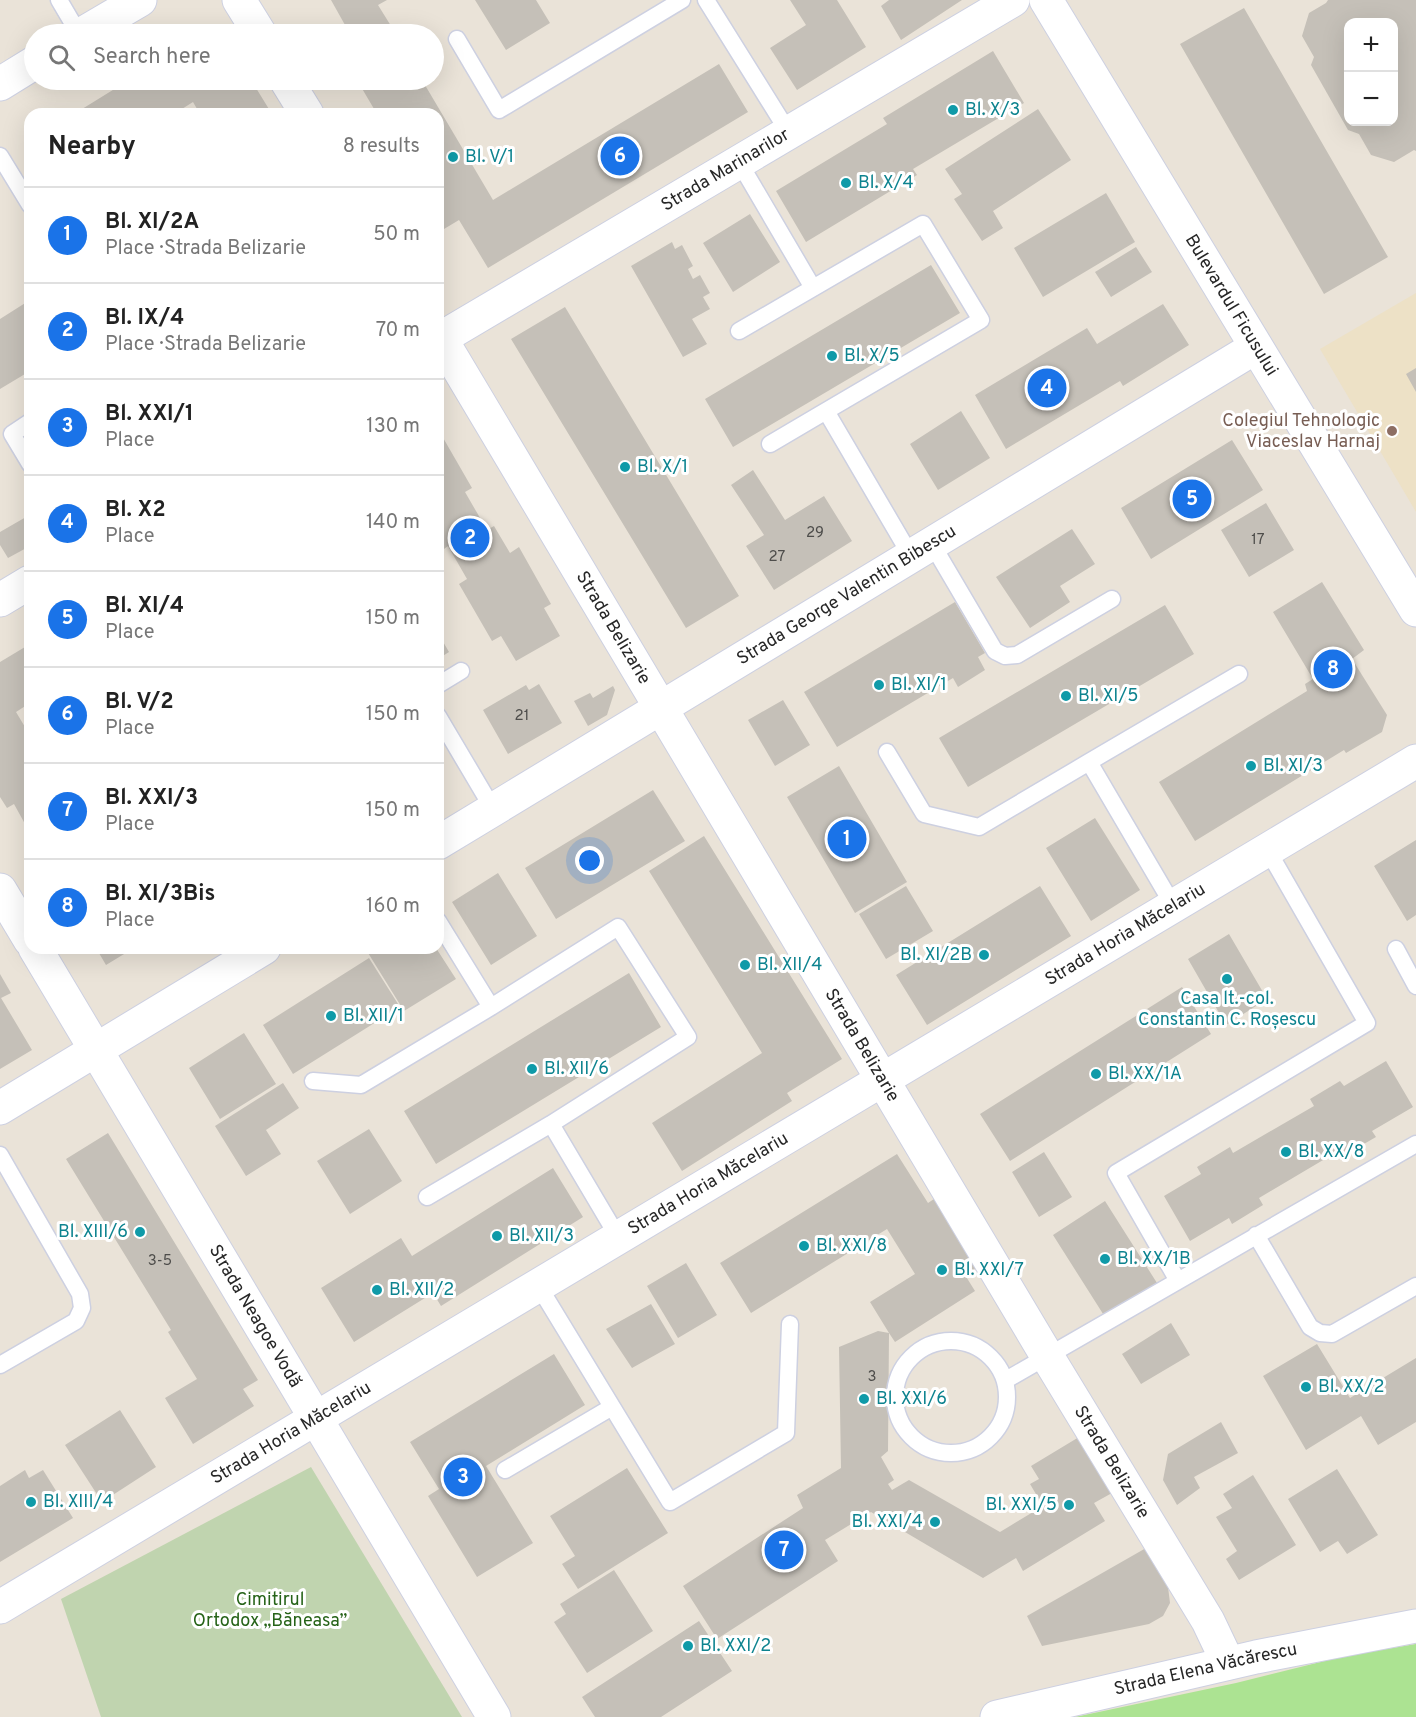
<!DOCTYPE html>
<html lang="en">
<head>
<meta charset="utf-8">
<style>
	:root { --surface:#fff; --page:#f6f6f6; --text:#222; --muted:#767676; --line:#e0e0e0; --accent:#1a73e8 }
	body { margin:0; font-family:Overpass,sans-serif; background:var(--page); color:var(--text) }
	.controls { position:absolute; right:18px; top:18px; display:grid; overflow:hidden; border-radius:12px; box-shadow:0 6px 24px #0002 }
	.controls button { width:54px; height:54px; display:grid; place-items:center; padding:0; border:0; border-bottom:2px solid var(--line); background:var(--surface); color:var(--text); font:30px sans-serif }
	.you { position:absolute; left:590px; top:861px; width:21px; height:21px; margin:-15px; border:4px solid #fff; border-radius:50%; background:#1a73e8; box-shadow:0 0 0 9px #1a73e833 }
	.badge { display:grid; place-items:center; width:39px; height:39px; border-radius:50%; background:var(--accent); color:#fff; font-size:20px; font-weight:700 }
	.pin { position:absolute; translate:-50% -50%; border:3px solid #fff; box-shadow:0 2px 6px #0006 }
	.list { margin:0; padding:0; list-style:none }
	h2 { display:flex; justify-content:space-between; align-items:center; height:78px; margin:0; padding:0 24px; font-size:26px }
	h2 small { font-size:20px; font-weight:400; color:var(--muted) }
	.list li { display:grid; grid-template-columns:39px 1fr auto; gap:18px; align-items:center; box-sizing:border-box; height:96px; padding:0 24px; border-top:2px solid var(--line) }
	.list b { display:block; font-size:22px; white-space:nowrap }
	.list p { margin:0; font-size:20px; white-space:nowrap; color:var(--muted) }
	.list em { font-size:20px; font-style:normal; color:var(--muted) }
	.icon { flex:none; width:33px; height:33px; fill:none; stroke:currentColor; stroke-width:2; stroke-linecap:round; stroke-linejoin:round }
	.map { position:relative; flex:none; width:1416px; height:1717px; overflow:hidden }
	.search { position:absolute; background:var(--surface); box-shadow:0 6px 24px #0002; left:24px; top:24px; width:420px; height:66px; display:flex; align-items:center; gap:15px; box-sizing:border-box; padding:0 21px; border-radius:33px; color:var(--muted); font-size:22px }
	.panel { position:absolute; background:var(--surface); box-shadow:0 6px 24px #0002; left:24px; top:108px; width:420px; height:846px; border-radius:18px }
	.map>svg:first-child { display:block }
	.education { fill:#ede1c6 }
	.green { fill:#ace392 }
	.cemetery { fill:#c0d4af }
	.building { fill:#c5c0b8; fill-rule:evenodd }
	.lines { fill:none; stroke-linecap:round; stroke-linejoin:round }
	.service-casing { stroke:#cdd0e1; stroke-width:19 }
	.minor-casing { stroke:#cdd0e1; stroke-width:35 }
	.tertiary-casing { stroke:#cdd0e1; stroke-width:35 }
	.service { stroke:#fff; stroke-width:16 }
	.minor { stroke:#fff; stroke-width:33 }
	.tertiary { stroke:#fff; stroke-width:33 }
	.culture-dot { fill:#0f9aa8; stroke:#fff; stroke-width:2 }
	.education-dot { fill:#8d6e63; stroke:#fff; stroke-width:2 }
	.labels { text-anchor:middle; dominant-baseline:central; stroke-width:6; stroke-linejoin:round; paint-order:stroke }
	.number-label { font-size:15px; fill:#4e4d4b }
	.culture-label { font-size:18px; fill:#0d838f; stroke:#fff; text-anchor:start }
	.street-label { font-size:18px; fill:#272727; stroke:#fff }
	.education-label { font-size:18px; fill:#785e54; stroke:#fff; text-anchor:end }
	.park-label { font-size:18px; fill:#266318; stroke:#fff }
</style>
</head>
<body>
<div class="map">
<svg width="1416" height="1717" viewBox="0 0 1416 1717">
	<rect width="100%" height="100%" fill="#eae3d8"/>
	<path class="education" d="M1416,293V512L1320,349Z"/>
	<path class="green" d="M1416,1644V1717H1075L1236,1683L1345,1656Z"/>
	<path class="cemetery" d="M311,1467L462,1717H101L61,1599Z"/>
	<path class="building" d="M331,0H387L378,5L396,34H328L345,25Z
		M475,0H536L550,23L506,50Z
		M790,0H837L866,47L797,90L770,48L806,25Z
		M889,0H962L901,40L881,6Z
		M1328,0H1416V151L1414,150L1394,162L1371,155L1359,134L1348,130L1311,65L1314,57L1302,36L1309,13L1326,3ZM1348,22H1394V122H1348Z
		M1244,8L1388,257L1324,294L1180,44Z
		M993,51L1024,103L913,169L917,175L806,242L776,191L887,124L883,118Z
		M719,64L748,112L488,268L459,220L444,229L438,218V114H377L357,80H422L493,200Z
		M129,80H251L272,114H200L193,102L174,114H74Z
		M1038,109L1071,160L993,211L1003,228L982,241L954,199L962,194L945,169Z
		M1106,193L1135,242L1043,297L1014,248Z
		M750,214L780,262L733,292L703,243Z
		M672,242L675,249L682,245L693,266L688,269L693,279L700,275L710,293L703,297L710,309L692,319L707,344L683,357L631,266Z
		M1136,247L1152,272L1111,297L1095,272Z
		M931,265L960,313L733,447L705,399Z
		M30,300V371L0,389V319Z
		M1163,304L1189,345L1123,386L1120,381L1006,449L975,395L1087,328L1097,344Z
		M565,307L739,596L686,628L511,339Z
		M1416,368V392L1406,374Z
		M961,411L990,458L938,490L910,444Z
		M438,429L472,488L465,492L487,530L494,526L510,553L519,547L551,604L544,608L560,636L516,661L501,636L492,641L459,584L467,579L448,546L440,552L438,549Z
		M1232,440L1263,490L1151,559L1121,508Z
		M753,470L785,520L824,496L852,541L774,590L746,546L764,535L731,485Z
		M1266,503L1294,550L1249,577L1221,530Z
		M26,517L30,523V546L8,558L0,545V532Z
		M1072,529L1095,564L1060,586L1070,602L1030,628L996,577Z
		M1322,582L1364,650L1352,659L1387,715L1382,732L1346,753L1344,750L1195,841L1159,782L1307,691L1305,684L1313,679L1273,612Z
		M955,602L985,653L978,657L985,670L958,687L953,678L837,747L804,692Z
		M1165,605L1194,654L968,787L939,738Z
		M438,633L449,652L438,659Z
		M30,644V703L16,712L25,727L30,724V833L14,804L7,808L0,797V662Z
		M539,684L562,723L508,754L483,710L526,685L529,690Z
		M613,686L615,690L607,715L588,726L574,701L590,693L593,698Z
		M783,700L810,745L775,766L748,720Z
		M839,766L907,882L855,913L787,797Z
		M653,790L685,841L556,919L525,868Z
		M1095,818L1140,890L1091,921L1046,848Z
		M704,836L842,1059L787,1093L792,1101L682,1171L652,1123L762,1053L649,871Z
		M1416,840V915L1407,921L1374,866Z
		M498,873L537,936L491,965L452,902Z
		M906,886L933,931L886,959L859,914Z
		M1040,886L1071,936L927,1025L896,975Z
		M1229,934L1267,999L1226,1025L1188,959Z
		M96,948H134L106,965Z
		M365,948H436L456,979L404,1011Z
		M369,958L400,1007L293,1074L263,1025Z
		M629,973L661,1027L436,1164L404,1111Z
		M0,974L11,993L1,998L32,1050L0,1069Z
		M1182,987L1211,1034L1010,1161L980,1114Z
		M244,1033L276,1084L220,1119L189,1068Z
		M1386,1061L1413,1107L1372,1131L1376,1137L1343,1156L1340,1150L1259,1198L1263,1205L1232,1224L1229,1218L1190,1241L1164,1196L1201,1174L1197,1167L1230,1147L1233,1153L1314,1106L1310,1099L1340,1081L1344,1086Z
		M283,1083L299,1108L266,1130L281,1154L246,1176L215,1126Z
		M369,1129L402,1181L350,1214L317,1161Z
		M108,1133L258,1380L243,1389L254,1406L193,1444L165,1398L197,1379L168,1332L171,1330L66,1159Z
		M1044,1152L1072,1197L1039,1217L1012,1172Z
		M897,1154L928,1203L934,1199L978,1267L965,1275L975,1291L895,1342L889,1333L888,1451L881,1457L894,1480L888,1484L892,1490L909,1480L1000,1532L1043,1506L1030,1484L1039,1479L1031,1466L1079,1437L1112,1493L1094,1503L1105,1521L1023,1571L1016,1558L983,1578L871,1512L825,1540L838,1561L717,1639L683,1586L803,1508L797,1495L841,1468L839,1347L878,1331L889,1333L870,1302L915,1274L887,1229L751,1313L720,1263Z
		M553,1168L583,1217L441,1306L433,1293L354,1342L321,1288L401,1238L412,1256Z
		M1105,1201L1157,1283L1105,1317L1053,1235Z
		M686,1263L717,1315L678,1338L647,1286Z
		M651,1304L675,1344L632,1368L606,1329Z
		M1171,1323L1190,1355L1141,1384L1122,1354Z
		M1317,1344L1350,1398L1416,1358V1422L1378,1445L1361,1416L1306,1450L1263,1376Z
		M554,1354L585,1405L486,1466L533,1543L477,1577L428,1496L439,1489L410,1442Z
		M120,1410L156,1467L102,1502L65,1445Z
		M1221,1422L1238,1453L1194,1477L1200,1488L1177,1505L1163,1480L1168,1454Z
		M627,1468L668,1533L578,1589L562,1564L575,1556L550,1516Z
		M1337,1469L1378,1535L1347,1554L1338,1541L1320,1552L1288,1499Z
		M25,1470L29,1478L43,1470L73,1518L0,1562V1486Z
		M1253,1475L1296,1545L1239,1580L1226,1559L1237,1551L1216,1517L1232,1508L1223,1494Z
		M1146,1548L1168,1587L1170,1603L1163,1616L1149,1624L1042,1646L1027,1616Z
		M614,1570L653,1631L587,1673L554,1622L566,1614L560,1604Z
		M699,1621L732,1671L661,1717H595L582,1697Z"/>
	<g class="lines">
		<g class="service-casing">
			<path id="service" d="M59,0L79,34
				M706,0L789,133
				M457,39L499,110L682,0
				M0,156L30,205
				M739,162L813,288L923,224L981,320L826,411L911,556
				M739,331L813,288
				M30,422L12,434L30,464
				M770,444L826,411
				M932,544L995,651L1005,656L1017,655L1112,599
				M438,685L461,671
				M438,716L493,809
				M887,752L924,814L979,827L1089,762L1173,905
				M1089,762L1239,674
				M1396,949L1416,986
				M313,1081L361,1085L491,1007
				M551,1124L618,1237
				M0,1155L80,1294L82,1308L76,1321L0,1365
				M427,1197L551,1124L688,1037L618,927L491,1007L438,921
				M1256,1235L1310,1327L1320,1333L1332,1334L1416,1286
				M1178,1281L1116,1173L1367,1023L1267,849
				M538,1285L670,1502L786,1433L790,1324
				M895 1397a56 56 0 1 1 112 0a56 56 0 1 1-112 0Z
				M1006,1380L1416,1144
				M505,1470L612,1407"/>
		</g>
		<g class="minor-casing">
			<g id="minor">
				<path d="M239,0L260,34"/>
				<path d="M82,34L140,0"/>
				<path d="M286,80L307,114"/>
				<path d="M0,84L34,63"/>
				<path id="s1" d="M438,334L1047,1356L1208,1621L1228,1663"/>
				<path id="s2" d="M438,340L1013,0"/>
				<path d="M0,600L30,582"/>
				<path id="s3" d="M438,843L1256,347"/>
				<path d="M0,890L30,940"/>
				<path id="s4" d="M35,948L494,1717"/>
				<path d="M0,1108L264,948"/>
				<path id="s5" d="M0,1607L1416,761"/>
			</g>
		</g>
		<g class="tertiary-casing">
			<g id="tertiary">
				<path id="s6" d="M1046,0L1416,610"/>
				<path id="s7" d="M997,1717L1256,1657L1416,1626"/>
			</g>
		</g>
		<use href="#service" class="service"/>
		<use href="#minor" class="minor"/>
		<use href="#tertiary" class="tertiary"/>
	</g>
	<g class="culture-dot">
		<circle cx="953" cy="110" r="6"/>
		<circle cx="453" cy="157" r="6"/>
		<circle cx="846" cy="183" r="6"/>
		<circle cx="832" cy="356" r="6"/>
		<circle cx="625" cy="467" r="6"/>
		<circle cx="879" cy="685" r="6"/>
		<circle cx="1066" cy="696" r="6"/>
		<circle cx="1251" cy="766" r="6"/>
		<circle cx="984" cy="955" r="6"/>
		<circle cx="745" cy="965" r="6"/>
		<circle cx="1227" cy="979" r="6"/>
		<circle cx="331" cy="1016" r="6"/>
		<circle cx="532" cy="1069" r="6"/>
		<circle cx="1096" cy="1074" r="6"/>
		<circle cx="1286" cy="1152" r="6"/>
		<circle cx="140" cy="1232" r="6"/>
		<circle cx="497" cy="1236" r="6"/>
		<circle cx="804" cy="1246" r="6"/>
		<circle cx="1105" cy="1259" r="6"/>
		<circle cx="942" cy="1270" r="6"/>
		<circle cx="377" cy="1290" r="6"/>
		<circle cx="1306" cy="1387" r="6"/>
		<circle cx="864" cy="1399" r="6"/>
		<circle cx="31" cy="1502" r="6"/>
		<circle cx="1069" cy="1505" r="6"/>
		<circle cx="935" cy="1522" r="6"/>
		<circle cx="688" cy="1646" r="6"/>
	</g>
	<circle class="education-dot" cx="1392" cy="431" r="6"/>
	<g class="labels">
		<g class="number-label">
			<text x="815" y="533">29</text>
			<text x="1258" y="540">17</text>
			<text x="777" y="557">27</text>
			<text x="522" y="716">21</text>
			<text x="160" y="1261">3-5</text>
			<text x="872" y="1377">3</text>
		</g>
		<g class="culture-label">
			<text x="965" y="110">Bl. X/3</text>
			<text x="465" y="157">Bl. V/1</text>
			<text x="858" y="183">Bl. X/4</text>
			<text x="844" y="356">Bl. X/5</text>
			<text x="637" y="467">Bl. X/1</text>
			<text x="891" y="685">Bl. XI/1</text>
			<text x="1078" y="696">Bl. XI/5</text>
			<text x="1263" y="766">Bl. XI/3</text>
			<text x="972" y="955" text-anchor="end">Bl. XI/2B</text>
			<text x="757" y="965">Bl. XII/4</text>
			<text x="1227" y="999" text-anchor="middle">Casa lt.-col.<tspan x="1227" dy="21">Constantin C. Roșescu</tspan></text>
			<text x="343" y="1016">Bl. XII/1</text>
			<text x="544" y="1069">Bl. XII/6</text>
			<text x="1108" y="1074">Bl. XX/1A</text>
			<text x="1298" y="1152">Bl. XX/8</text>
			<text x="128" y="1232" text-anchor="end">Bl. XIII/6</text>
			<text x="509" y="1236">Bl. XII/3</text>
			<text x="816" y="1246">Bl. XXI/8</text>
			<text x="1117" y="1259">Bl. XX/1B</text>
			<text x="954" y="1270">Bl. XXI/7</text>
			<text x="389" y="1290">Bl. XII/2</text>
			<text x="1318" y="1387">Bl. XX/2</text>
			<text x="876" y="1399">Bl. XXI/6</text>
			<text x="43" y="1502">Bl. XIII/4</text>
			<text x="1057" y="1505" text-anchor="end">Bl. XXI/5</text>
			<text x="923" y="1522" text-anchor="end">Bl. XXI/4</text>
			<text x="700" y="1646">Bl. XXI/2</text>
		</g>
		<g class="street-label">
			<text stroke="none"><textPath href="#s2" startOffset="334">Strada Marinarilor</textPath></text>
			<text stroke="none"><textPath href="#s6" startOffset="357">Bulevardul Ficusului</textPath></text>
			<text stroke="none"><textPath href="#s3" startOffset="478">Strada George Valentin Bibescu</textPath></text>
			<text stroke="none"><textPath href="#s1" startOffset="342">Strada Belizarie</textPath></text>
			<text stroke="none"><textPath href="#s5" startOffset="1311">Strada Horia Măcelariu</textPath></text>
			<text stroke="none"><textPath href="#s1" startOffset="828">Strada Belizarie</textPath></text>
			<text stroke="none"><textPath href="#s5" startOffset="825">Strada Horia Măcelariu</textPath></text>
			<text stroke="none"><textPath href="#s4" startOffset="429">Strada Neagoe Vodă</textPath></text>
			<text stroke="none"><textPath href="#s5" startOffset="339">Strada Horia Măcelariu</textPath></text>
			<text stroke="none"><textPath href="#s1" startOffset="1314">Strada Belizarie</textPath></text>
			<text stroke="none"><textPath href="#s7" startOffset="214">Strada Elena Văcărescu</textPath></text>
		</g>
		<g class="education-label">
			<text x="1380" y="421">Colegiul Tehnologic<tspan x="1380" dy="21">Viaceslav Harnaj</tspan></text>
		</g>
		<g class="park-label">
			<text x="270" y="1600">Cimitirul<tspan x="270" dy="21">Ortodox „Băneasa”</tspan></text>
		</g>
	</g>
</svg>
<div class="controls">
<button>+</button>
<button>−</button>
</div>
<div class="you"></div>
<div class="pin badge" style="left:847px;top:839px">1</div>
<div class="pin badge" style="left:470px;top:538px">2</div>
<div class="pin badge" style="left:463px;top:1477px">3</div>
<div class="pin badge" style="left:1047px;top:388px">4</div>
<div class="pin badge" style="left:1192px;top:499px">5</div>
<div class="pin badge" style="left:620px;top:156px">6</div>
<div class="pin badge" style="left:784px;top:1550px">7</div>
<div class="pin badge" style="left:1333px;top:669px">8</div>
<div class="search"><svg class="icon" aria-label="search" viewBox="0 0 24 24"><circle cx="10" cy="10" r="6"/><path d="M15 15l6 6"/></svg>Search here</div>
<section class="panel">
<h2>Nearby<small>8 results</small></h2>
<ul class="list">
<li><span class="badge">1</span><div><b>Bl. XI/2A</b><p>Place · Strada Belizarie</p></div><em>50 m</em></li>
<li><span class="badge">2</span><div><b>Bl. IX/4</b><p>Place · Strada Belizarie</p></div><em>70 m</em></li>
<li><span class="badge">3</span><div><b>Bl. XXI/1</b><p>Place</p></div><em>130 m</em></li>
<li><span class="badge">4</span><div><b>Bl. X2</b><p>Place</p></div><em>140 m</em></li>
<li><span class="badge">5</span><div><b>Bl. XI/4</b><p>Place</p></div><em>150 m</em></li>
<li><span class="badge">6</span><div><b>Bl. V/2</b><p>Place</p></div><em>150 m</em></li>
<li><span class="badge">7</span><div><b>Bl. XXI/3</b><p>Place</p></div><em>150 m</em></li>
<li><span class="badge">8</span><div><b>Bl. XI/3Bis</b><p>Place</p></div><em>160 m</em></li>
</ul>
</section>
</div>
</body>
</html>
